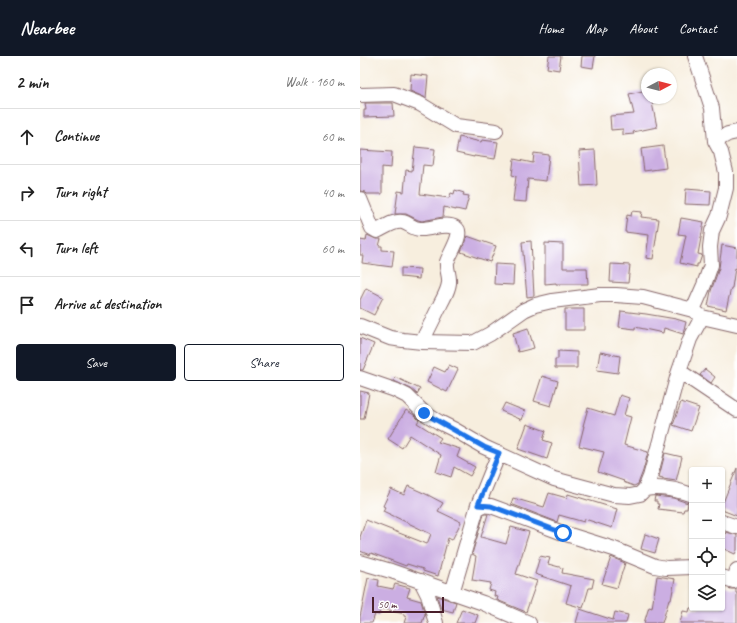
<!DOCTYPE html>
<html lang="en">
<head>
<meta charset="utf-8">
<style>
	:root { --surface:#fff; --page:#f2f2f2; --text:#222; --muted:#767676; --line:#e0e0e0; --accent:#111827 }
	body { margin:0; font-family:Caveat,sans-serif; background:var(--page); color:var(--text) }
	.controls { position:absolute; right:12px; bottom:12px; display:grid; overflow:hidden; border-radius:4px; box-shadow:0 1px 3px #0004 }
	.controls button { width:36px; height:36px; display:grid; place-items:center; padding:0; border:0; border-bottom:1px solid var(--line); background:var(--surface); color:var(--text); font:20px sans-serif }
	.compass { position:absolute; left:281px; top:12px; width:36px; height:36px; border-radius:50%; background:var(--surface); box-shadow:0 1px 3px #0004; rotate:83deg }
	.scale { position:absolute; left:12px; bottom:10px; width:72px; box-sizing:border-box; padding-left:4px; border:2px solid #4a1f2b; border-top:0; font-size:11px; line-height:14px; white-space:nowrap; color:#4a1f2b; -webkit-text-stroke:3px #fff; paint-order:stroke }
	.stop { position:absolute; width:12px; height:12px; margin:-9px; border:3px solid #1a73e8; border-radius:50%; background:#fff }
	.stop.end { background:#1a73e8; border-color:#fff; box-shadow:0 1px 4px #0008 }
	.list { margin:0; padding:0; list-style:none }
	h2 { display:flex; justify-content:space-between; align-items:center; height:52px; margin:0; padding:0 16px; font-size:17px }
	h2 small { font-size:13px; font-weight:400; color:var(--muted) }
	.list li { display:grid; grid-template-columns:26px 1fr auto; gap:12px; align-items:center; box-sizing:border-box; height:56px; padding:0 16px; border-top:1px solid var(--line) }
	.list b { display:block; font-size:15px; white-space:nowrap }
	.list em { font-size:13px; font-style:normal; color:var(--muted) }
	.actions { display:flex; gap:8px; padding:12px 16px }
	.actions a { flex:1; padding:9px 0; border:1px solid var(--accent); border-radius:4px; text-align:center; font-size:14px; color:var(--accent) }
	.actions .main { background:var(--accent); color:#fff }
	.icon { flex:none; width:22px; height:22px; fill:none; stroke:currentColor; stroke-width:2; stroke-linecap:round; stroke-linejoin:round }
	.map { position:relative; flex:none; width:377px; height:567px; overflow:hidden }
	header { display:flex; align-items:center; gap:24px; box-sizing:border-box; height:56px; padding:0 20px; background:var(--accent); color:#fff }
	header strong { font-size:19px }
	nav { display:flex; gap:22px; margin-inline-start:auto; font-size:14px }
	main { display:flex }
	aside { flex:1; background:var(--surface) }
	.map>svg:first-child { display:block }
	.building { fill:#cbaee2 }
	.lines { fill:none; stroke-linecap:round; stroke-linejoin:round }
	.minor-casing { stroke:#87676a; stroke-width:16 }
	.minor { stroke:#fff; stroke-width:14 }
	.route { stroke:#1a73e8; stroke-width:5 }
</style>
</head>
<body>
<header>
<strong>Nearbee</strong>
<nav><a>Home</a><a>Map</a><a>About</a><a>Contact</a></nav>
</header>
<main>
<aside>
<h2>2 min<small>Walk · 160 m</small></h2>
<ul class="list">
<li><svg class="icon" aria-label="ahead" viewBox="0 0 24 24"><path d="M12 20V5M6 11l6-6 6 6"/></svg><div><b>Continue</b></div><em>60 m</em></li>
<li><svg class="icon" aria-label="right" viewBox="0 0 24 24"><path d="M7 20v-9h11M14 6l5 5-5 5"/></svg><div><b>Turn right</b></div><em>40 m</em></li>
<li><svg class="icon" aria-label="left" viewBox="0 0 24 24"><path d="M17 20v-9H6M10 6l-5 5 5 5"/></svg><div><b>Turn left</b></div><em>60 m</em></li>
<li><svg class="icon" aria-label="arrive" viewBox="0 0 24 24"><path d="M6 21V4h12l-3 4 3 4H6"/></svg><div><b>Arrive at destination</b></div></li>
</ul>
<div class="actions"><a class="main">Save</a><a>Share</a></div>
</aside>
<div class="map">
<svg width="377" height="567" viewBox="0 0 377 567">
	<rect width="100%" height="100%" fill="#fff"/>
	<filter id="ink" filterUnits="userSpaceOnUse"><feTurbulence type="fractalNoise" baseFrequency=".025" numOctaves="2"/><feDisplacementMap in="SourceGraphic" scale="8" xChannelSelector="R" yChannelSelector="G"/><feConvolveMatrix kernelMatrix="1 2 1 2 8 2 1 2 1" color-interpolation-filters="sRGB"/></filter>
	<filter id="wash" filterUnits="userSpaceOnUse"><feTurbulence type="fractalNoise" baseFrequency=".012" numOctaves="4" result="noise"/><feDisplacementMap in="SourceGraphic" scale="16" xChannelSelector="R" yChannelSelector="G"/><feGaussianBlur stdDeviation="0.9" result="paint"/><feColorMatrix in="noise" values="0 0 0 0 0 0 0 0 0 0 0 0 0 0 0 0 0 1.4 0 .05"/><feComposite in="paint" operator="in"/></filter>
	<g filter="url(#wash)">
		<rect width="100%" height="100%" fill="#f7eede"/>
		<g id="blocks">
			<path class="building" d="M189,0H201L199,14L187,12Z
				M222,0H235L233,12L221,10Z
				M51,18L68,20L66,42L50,35Z
				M287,34V42H291L297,71L273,76L274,78L263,79V73L251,74L250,60L274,58L269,38Z
				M5,47H33L34,60L4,61V54H6Z
				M99,81L121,86L122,84L138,86L135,103L114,100V101L96,97Z
				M303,90L306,112L284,115L281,93Z
				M55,91L75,93L73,110L63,109L60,138L89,142L91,137L94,138L95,134L104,137L103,139L109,140L105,155L96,153V154L84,151L83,161L62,165L58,164L46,158H35L38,135L44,136L46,114L52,115Z
				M0,94L32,96L31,112L22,111V138H7L5,136L0,135Z
				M235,94L237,129L221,130L219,95Z
				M174,97L189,99L186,125L168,123L166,146L153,145L156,120L152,119L154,103L173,107Z
				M326,133L351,135L350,149L325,148Z
				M272,155L282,156L281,161L299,163L293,203L286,202L289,179L265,176L267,159L271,160Z
				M321,162L344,166L338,198L342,199L339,208H337V211L320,207L326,179L318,178Z
				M7,179L16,183H21L19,190H22V194L34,195L32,211L2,207L3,199H0V184L6,185Z
				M107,180L136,190L130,206L101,196Z
				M171,185L174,240L167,241L162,186Z
				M185,187L203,188V212H227L228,228H196V227L185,228Z
				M362,189L377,192V213L375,212L372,232H371L366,254L348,250L351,235L359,212Z
				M135,208L154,209L153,229L134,228Z
				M251,208L270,209L268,227L250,226Z
				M41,212L60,213L59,223L41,221Z
				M6,232L23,241L14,259L0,252V244Z
				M205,253H224V274H205Z
				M261,255L286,258L316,263L326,266L323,278L304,272L303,277L275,271V273L259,271Z
				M168,272L174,292L158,296L153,277Z
				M0,282L14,288L3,314H0Z
				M198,295L217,296V312H195V303H198Z
				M240,296L260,300L258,317L237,314Z
				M89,309L98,313L87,336L67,326L74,311L85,316Z
				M345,313L355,321L351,327L340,319Z
				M182,320L198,325L191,350L174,345Z
				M35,321L60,333L57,338L51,333L34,325Z
				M0,335L9,337L4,363H0Z
				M260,339L269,342L264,359L271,361L264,389L288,396L283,415L278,428L274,430L263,426L264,425L238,416L244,396L219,390L224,370H223L228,352L254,360Z
				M321,346L339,352L331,375L313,369Z
				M145,347L165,355L162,364L141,355Z
				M46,354L54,359L59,364L57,367L81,382L78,386L100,393L97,401L115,411L110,420L94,411L91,421L76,416L81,399L50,379L42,392L28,383Z
				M167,368L186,375L183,384L192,387L187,403L158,393Z
				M305,397L322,401L316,425L303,423V422L299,421Z
				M377,412V460L362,454V449Z
				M48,430L68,439L83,447L78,455L101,466L92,484L88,482L78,520L63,515V513L47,508L46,510L11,497L10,499L0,495V481L6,464L67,488L71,478L23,455L25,451L23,450L31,433L44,439Z
				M189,437L207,442L208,438L257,453L252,472L225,463L224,466L199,459L197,466L151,448L153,442L184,451Z
				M295,440L313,442L328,447L327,453H324L323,456L298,453L299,448H297V445H294Z
				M124,458H128L121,481L146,488L151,471L169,476L156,518L177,525L166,556L137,544L138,541L134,540L135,536L129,534L131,527L112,524L116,500L112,498Z
				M366,476L377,479V494L375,498L362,492V486Z
				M285,478L299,483L295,497L281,493Z
				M180,500L190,502L188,508L203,512L202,517L234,523L232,532H229L223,552L206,547L211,530L175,518Z
				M251,501L265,507L257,532L242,528Z
				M297,520L315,523L311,544H309L302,567H284L289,551L292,552Z
				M8,522L19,524L18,530L33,533L35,528L50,532L47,541L61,545L65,558L62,567H44L46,561L44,560V558L20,552L19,559L15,558L12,567H0V561Z
				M362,530L371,533H376V537H377V567H320L323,555L329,556L330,552H362Z
				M77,540L96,546L93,556L81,553Z
				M102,553L118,559L115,567H96Z
				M220,553L253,564L255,556L268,559L266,567H216Z"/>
		</g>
	</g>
	<g filter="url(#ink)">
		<use href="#blocks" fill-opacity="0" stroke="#87676a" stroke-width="1"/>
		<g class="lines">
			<g class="minor-casing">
				<path id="minor" d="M0,39L34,38L60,48L96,70L136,75
					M355,85L368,78L377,76
					M0,143L12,172L17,175C24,172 34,164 43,166C50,168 54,174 62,173C72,173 86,166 96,172C104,177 89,199 87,206C86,213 90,220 89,227C88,235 84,241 81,247C75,260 68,273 62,286
					M333,254L344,229L351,209L350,191L352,175L359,160L366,132V116L361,96L355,85L352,52L335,0
					M0,270L30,282L43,284L62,286L113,287L130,278L164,254L175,249L192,245L240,239H256L283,241L333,254L342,261L377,269
					M319,315L377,354
					M0,322L35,334L47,340L64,357L79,366L95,374L124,391L194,423L254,439L270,440L280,438L285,433L290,421L318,318L330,283L342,261
					M285,433C302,430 316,433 332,439
					M118,449L131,450L203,477L254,493L295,510L306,512L332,511
					M362,466L377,471
					M0,506L31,515L123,547L169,567
					M362,521L374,525L377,514
					M61,525L68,539L76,567
					M92,537L118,449L139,397"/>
			</g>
			<use href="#minor" class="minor"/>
		</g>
	</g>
	<g class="lines" filter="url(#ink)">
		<path class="route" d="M64,357L124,391L139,397L118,449L131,450L203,477"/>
	</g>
</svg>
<div class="controls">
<button>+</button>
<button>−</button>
<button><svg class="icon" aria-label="locate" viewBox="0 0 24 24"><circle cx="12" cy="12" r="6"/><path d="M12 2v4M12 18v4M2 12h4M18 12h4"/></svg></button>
<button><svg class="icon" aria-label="layers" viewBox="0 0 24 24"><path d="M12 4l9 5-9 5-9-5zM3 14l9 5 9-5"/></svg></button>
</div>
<svg class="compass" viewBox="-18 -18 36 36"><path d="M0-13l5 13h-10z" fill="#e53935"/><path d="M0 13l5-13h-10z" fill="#767676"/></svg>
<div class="scale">50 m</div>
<div class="stop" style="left:203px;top:477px"></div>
<div class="stop end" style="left:64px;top:357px"></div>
</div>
</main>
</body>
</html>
